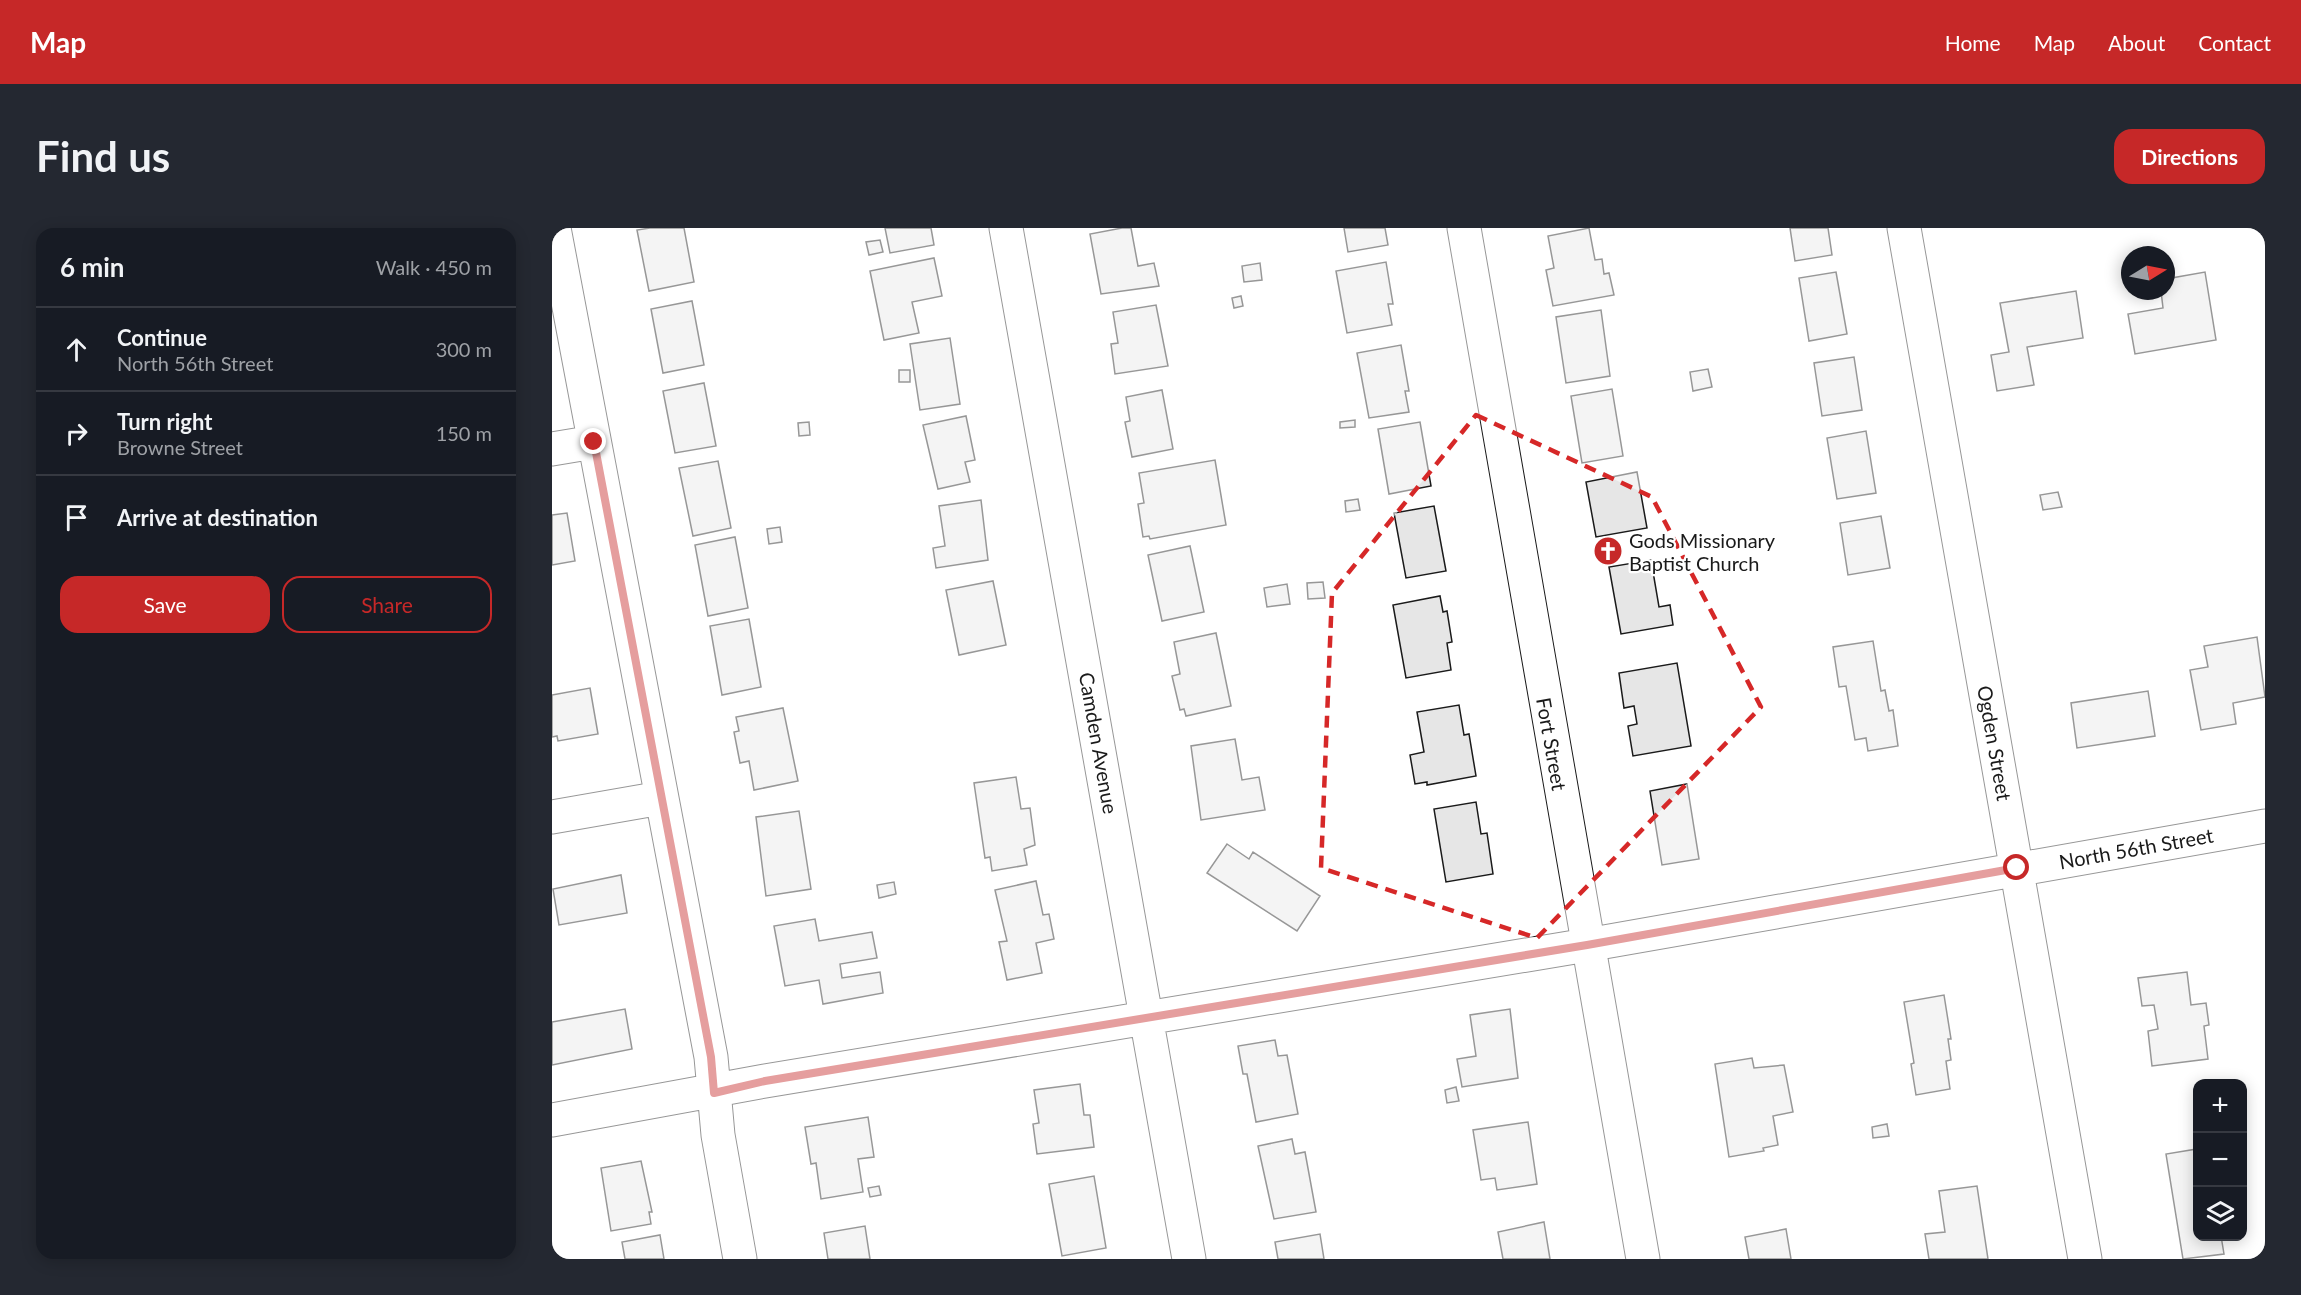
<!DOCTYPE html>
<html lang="en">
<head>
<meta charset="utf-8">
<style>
	:root { --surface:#171b24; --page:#242831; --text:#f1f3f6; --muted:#9ea1a6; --line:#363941; --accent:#c62828 }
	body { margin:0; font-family:Lato,sans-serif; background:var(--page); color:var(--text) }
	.controls { position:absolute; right:18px; bottom:18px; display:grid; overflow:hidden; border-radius:12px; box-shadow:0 3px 15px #0003 }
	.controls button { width:54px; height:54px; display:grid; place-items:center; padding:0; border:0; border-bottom:2px solid var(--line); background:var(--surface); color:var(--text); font:30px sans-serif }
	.compass { position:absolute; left:1569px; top:18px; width:54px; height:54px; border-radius:50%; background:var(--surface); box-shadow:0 3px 15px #0003; rotate:80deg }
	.stop { position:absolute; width:18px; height:18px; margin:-14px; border:4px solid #c62828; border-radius:50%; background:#fff }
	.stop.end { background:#c62828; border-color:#fff; box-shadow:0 2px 6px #0008 }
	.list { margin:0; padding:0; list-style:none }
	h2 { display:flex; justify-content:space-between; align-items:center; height:78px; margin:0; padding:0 24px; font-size:26px }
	h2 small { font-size:20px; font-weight:400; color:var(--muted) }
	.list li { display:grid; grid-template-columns:39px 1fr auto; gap:18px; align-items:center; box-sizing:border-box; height:84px; padding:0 24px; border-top:2px solid var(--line) }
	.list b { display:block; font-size:22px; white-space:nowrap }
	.list p { margin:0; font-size:20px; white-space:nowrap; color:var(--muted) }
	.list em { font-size:20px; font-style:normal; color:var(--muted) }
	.actions { display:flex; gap:12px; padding:18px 24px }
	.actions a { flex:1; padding:14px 0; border:2px solid var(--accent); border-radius:18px; text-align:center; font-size:21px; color:var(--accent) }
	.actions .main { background:var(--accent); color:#fff }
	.icon { flex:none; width:33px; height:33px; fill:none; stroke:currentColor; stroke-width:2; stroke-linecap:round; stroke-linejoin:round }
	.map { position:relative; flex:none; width:1713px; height:1031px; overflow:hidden; border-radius:18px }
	header { display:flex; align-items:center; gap:36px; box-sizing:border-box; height:84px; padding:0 30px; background:var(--accent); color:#fff }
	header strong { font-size:28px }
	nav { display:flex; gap:33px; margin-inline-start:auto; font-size:21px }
	.intro { display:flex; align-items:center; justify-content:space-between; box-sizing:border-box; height:144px; padding:0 36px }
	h1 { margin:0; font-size:42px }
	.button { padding:15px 27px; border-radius:18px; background:var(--accent); color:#fff; font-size:21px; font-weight:700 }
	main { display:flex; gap:36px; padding:0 36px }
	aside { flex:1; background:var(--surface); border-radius:18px; box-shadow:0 3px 15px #0003 }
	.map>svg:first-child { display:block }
	.building { fill:#e6e6e6; stroke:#1a1a1a; stroke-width:1.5 }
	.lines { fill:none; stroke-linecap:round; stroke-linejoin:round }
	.minor-casing { stroke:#1a1a1a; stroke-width:35 }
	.minor { stroke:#fff; stroke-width:33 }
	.route { stroke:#c62828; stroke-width:8 }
	.marked { fill:none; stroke:#d62828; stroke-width:4.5; stroke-dasharray:12 8; stroke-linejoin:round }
	.labels { text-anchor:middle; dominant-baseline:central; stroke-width:4.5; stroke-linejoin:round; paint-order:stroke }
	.poi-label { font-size:20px; fill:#1a1a1a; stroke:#fff; text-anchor:start }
	.street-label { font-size:20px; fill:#1a1a1a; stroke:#fff }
</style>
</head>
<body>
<header>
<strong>Map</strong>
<nav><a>Home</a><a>Map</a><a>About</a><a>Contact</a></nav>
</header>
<div class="intro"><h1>Find us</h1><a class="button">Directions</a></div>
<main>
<aside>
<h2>6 min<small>Walk · 450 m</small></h2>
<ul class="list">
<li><svg class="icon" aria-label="ahead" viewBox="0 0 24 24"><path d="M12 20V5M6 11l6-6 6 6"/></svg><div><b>Continue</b><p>North 56th Street</p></div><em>300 m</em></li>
<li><svg class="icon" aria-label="right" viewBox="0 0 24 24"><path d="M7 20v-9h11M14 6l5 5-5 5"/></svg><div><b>Turn right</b><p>Browne Street</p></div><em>150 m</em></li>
<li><svg class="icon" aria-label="arrive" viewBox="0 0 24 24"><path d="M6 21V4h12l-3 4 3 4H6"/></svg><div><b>Arrive at destination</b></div></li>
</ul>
<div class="actions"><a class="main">Save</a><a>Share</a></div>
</aside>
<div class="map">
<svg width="1713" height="1031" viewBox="0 0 1713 1031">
	<rect width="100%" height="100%" fill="#fff"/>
	<path class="building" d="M98,0H132L142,54L97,63L85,2Z
		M333,0H379L382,17L338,25Z
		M570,0H579L586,38L602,35L607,58L549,66L538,6Z
		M792,0H833L836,17L796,24Z
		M1037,0L1043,32L1050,31L1052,46L1057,45L1062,67L1001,78L994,42L1002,40L996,8Z
		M1238,0H1276L1280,27L1243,33Z
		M328,12L331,24L317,27L314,14Z
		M382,30L390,68L360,74L367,105L332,112L318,43Z
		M834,34L841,76H836L840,97L795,105L784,43Z
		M708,35L710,52L692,54L690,38Z
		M1284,44L1295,106L1257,113L1247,50Z
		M1653,44L1664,112L1583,126L1576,86L1611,80L1609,63H1614V51Z
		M1524,63L1531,110L1475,119L1482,157L1445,163L1439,127L1457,124L1448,75Z
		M689,68L691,78L682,80L680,70Z
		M140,73L152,137L111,145L99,81Z
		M604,77L616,138L563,146L559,116L566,115L561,84Z
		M1049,82L1058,148L1014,155L1004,89Z
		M398,110L408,176L368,182L358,116Z
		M849,117L857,163H853L857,184L817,190L805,125Z
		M1302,129L1310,182L1270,188L1262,135Z
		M1156,141L1160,159L1141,163L1138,144Z
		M347,142H358V154H347Z
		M152,155L164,218L123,225L111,163Z
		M1060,161L1071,228L1030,235L1019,168Z
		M610,162L621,221L580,229L573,194L578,193L574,169Z
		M414,188L423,232L413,234L418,254L386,261L371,197Z
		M803,192V199L788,200V194Z
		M257,194L258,207L247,208L246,195Z
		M868,194L879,258L837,266L826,201Z
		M1314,203L1324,265L1285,271L1275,210Z
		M663,232L674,297L598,311L597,308L591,309L586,276L592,275L587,245Z
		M166,233L179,300L141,308L127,240Z
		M1085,244L1095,300L1044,309L1034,254Z
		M1506,264L1510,279L1491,282L1488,267Z
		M806,271L808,282L794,284L793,273Z
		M429,272L436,332L384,340L381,320L393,318L387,278Z
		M882,278L894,343L854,350L842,285Z
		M15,285L23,333L0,337V287Z
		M1329,288L1338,340L1296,347L1288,295Z
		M228,299L230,314L217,316L215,301Z
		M183,309L196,380L156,388L143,317Z
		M638,318L652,384L610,393L596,327Z
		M1099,332L1107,379L1118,377L1121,397L1069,406L1057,339Z
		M441,353L454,417L407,427L394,362Z
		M771,354L773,370L756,371L755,355Z
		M735,356L738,376L715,379L712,360Z
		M888,368L891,384L895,383L900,414L895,415L899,442L854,450L841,377Z
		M197,391L209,459L170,467L158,398Z
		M664,405L679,478L634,488L632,481L628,482L620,448L628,446L622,414Z
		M1705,409L1713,469L1681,475L1684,496L1649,502L1638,442L1656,439L1652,418Z
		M1321,413L1329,463L1333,462L1337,483L1341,482L1346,518L1316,523L1314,510L1303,512L1294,458L1287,459L1281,419Z
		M1125,435L1139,518L1081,528L1076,498L1085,496L1082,478L1072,480L1067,445Z
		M38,460L46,506L6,513L5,508L0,509V467Z
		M1596,463L1603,508L1525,520L1519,475Z
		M907,477L912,507L917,506L924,548L875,557V554L863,556L858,527L872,524L865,484Z
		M231,480L246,553L202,562L197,533L188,535L182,504L187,503L184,489Z
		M683,511L690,552L707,549L713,582L649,592L639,518Z
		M464,549L469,581L478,580L483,617L472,621L475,637L440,643L438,629L433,630L422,555Z
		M1135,556L1147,631L1110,637L1098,563Z
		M924,574L929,606L935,605L941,646L894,654L882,581Z
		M247,583L259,661L214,668L204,589Z
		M675,616L697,631L701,624L768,668L745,703L655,645Z
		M69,647L75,685L7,697L1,661Z
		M484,653L491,687L497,686L502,711L484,715L490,745L455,752L447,714L455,713L443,662Z
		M342,654L344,666L327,670L325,657Z
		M263,691L267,713L320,704L325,730L288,736L290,750L328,744L331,765L271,776L267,752L233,758L222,698Z
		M1635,744L1639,777L1654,775L1657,797L1652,798L1656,831L1600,838L1596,803L1606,801L1602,777L1590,778L1586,750Z
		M1392,767L1399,811H1396L1399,832L1394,833L1398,861L1364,867L1359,836L1362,835L1352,774Z
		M73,781L80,821L0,837V794Z
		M958,781L966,850L910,859L905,831L924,828L918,787Z
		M723,812L726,828L735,827L746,886L704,894L695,846H691L686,818Z
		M1200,830L1202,840L1232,837L1241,884L1221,888L1226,917L1211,920L1212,923L1177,929L1163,836Z
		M528,856L532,887H538L542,919L485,926L481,896L487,895L482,862Z
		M904,859L907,873L895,875L893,862Z
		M316,889L322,929L306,931L311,964L269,971L264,935L259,936L253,899Z
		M976,894L985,956L945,962L943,950L929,952L921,902Z
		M1335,896L1337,908L1321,910L1320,899Z
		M740,911L743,926L753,924L764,984L722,991L706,918Z
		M1645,921L1646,1008H1669L1672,1026L1631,1031L1614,926Z
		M89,933L100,984H97L99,996L59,1003L49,940Z
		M542,948L554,1020L510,1028L497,956Z
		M327,958L329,967L318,969L316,960Z
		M1425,958L1436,1031H1377L1373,1006L1393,1004L1387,963Z
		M992,994L998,1031H951L946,1004Z
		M313,998L318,1031H276L272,1005Z
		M1234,1001L1239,1031H1197L1193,1009Z
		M768,1006L772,1031H726L723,1014Z
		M108,1007L112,1031H73L70,1014Z"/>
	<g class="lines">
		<g class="minor-casing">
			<path id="minor" d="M2,0L159,829L166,907L188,1031
				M454,0L637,1031
				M912,0L1091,1031
				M1352,0L1533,1031
				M0,221L42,214
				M0,589L109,570
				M0,892L213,853L1035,717L1713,598"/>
		</g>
		<use href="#minor" class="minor"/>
	</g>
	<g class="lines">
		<path class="route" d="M42,214L159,829L162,865L213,853L1035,717L1465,640"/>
	</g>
	<path d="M0 0H1713V1031H0ZM924,187L1100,269L1209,479L985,710L769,640L780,365Z" fill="#fff" fill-opacity=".55" fill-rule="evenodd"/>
	<path class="marked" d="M924,187L1100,269L1209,479L985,710L769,640L780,365Z"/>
	<defs>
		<g id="church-disc" transform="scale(1.5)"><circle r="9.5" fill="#c62828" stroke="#fff"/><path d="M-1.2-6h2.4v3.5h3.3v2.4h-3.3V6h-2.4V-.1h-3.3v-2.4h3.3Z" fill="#fff"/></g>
	</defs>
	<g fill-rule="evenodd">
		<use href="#church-disc" x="1056" y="323"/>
	</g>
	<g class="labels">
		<g class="poi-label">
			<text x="1077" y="312">Gods Missionary<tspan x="1077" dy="23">Baptist Church</tspan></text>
		</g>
		<g class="street-label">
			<text transform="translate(547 515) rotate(80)">Camden Avenue</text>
			<text transform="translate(1443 515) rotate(80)">Ogden Street</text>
			<text transform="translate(1000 516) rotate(80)">Fort Street</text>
			<text transform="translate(1584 620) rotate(-10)">North 56th Street</text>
		</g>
	</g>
</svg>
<div class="controls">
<button>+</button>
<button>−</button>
<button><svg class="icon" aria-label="layers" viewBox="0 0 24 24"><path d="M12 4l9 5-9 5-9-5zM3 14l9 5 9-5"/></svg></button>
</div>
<svg class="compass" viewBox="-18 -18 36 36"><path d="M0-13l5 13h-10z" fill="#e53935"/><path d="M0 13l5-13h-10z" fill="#9ea1a6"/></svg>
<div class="stop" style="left:1465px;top:640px"></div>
<div class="stop end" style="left:42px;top:214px"></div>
</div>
</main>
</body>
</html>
